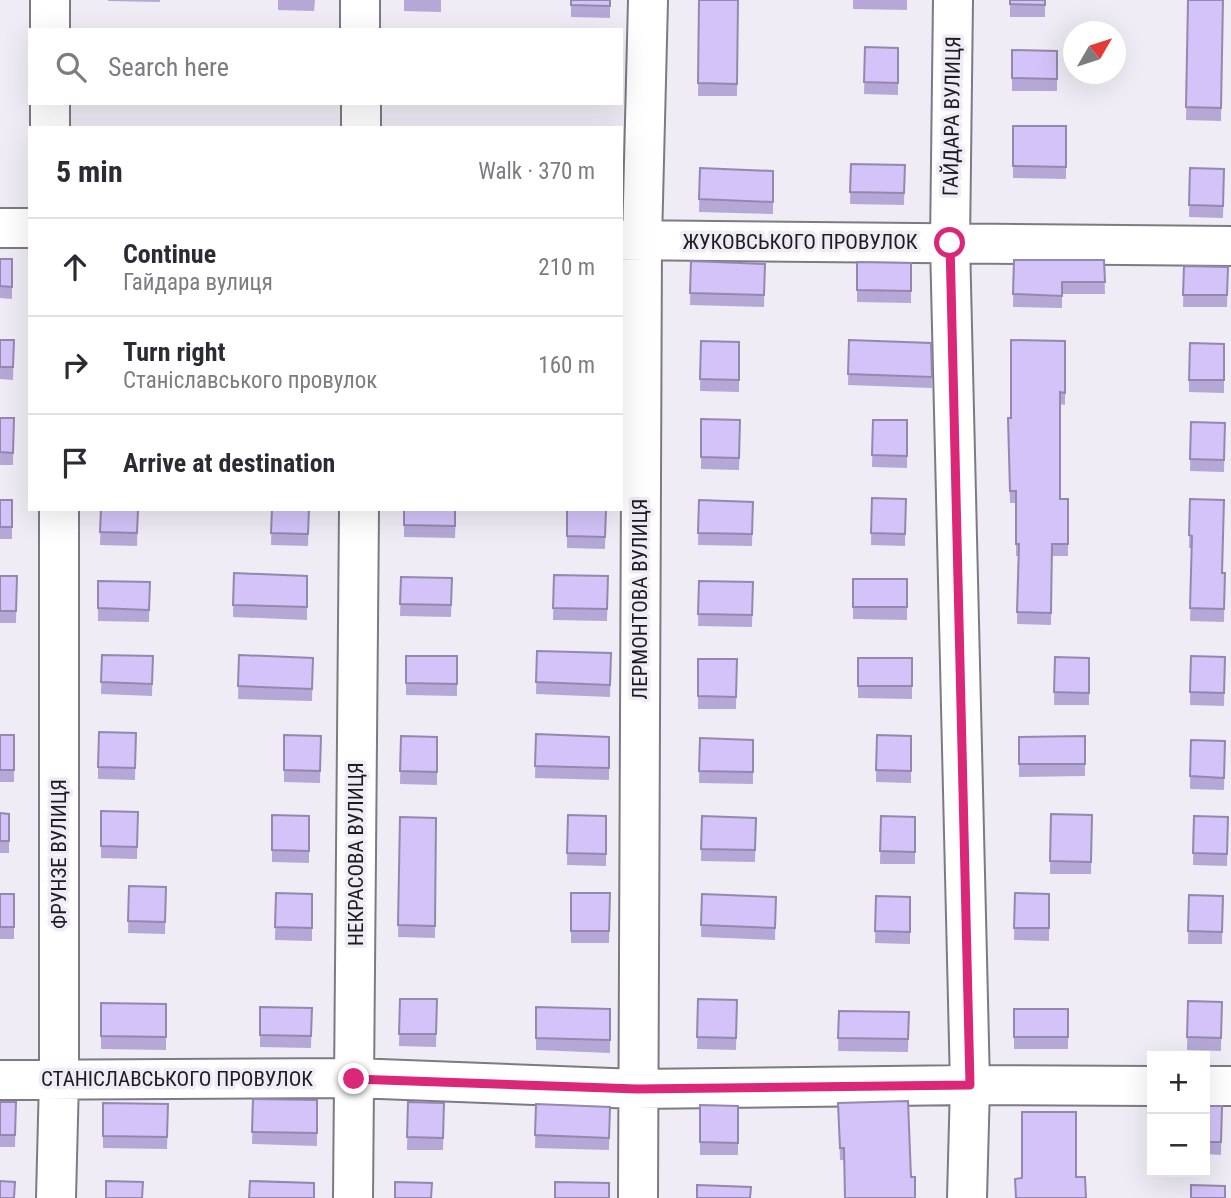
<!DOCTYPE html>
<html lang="en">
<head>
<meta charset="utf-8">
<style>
	:root { --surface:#fff; --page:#f7f7f7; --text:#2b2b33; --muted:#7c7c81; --line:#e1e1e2 }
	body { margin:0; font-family:"Roboto Condensed",sans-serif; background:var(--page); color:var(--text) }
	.controls { position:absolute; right:21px; bottom:21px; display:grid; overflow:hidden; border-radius:0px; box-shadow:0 7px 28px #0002 }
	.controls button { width:63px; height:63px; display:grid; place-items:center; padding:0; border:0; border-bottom:2px solid var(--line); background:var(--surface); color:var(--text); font:35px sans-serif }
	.compass { position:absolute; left:1063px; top:21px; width:63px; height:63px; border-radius:50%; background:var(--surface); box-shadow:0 7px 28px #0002; rotate:51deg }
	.stop { position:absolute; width:21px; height:21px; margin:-16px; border:5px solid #db2777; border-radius:50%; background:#fff }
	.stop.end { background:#db2777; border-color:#fff; box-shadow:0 2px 7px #0008 }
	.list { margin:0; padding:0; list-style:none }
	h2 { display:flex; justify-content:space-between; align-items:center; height:91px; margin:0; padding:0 28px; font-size:30px }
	h2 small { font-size:23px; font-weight:400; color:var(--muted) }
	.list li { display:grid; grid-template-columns:46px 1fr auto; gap:21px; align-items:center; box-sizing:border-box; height:98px; padding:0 28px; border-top:2px solid var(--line) }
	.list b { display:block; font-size:26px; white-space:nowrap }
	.list p { margin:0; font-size:23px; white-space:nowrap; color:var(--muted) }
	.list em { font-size:23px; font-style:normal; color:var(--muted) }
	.icon { flex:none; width:38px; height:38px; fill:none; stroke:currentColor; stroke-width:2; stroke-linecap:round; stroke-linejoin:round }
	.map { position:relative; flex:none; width:1231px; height:1198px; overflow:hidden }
	.search { position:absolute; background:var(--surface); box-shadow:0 7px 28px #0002; left:28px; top:28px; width:595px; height:77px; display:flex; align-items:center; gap:18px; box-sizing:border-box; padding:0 24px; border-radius:0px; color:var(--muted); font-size:26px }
	.panel { position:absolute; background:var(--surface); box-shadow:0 7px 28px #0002; left:28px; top:126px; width:595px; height:385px; border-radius:0px }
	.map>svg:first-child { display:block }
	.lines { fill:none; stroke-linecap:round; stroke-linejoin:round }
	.minor-casing { stroke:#7d7a84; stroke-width:42 }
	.minor { stroke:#fff; stroke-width:38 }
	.wall { fill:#b5a8d6 }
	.building { fill:#d3c3f9; stroke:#9488ae; stroke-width:2 }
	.route { stroke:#db2777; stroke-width:9 }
	.labels { text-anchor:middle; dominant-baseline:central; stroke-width:7; stroke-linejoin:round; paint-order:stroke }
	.street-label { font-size:21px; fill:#1d1c20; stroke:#efecf6 }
</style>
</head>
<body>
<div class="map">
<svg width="1231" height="1198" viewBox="0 0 1231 1198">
	<rect width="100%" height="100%" fill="#efecf6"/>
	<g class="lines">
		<g class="minor-casing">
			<path id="minor" d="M50,0V30
				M360,0V30
				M953,0L950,243L970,1085L967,1198
				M50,103V128
				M361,103V128
				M0,228H30
				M621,240L1231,246
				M0,1080L354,1078L637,1089L970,1085L1152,1086
				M1205,1086H1231
				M56,1198L59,1080V509
				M353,1198L359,509
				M638,1198L642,241L648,0"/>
		</g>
		<use href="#minor" class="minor"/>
	</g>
	<path class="wall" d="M108,0H160V2L108,1Z
		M278,0H315L314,11L278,10Z
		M404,0H441V12L404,11Z
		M571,0H610V18L571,17Z
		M699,0H738L737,96H698Z
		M853,0H907V10L853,9Z
		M1010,0H1045V17H1010Z
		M1188,0H1223L1221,121L1186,120Z
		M865,47L898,48V95L864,94Z
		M1012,50L1057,51V91H1012Z
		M1013,126H1066V179L1013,178Z
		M851,164L905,165L904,205L850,204Z
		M700,168L773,171V214L699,212Z
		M1190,168L1224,169L1223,218L1189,217Z
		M0,259H12V299L0,298Z
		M1014,260H1104L1105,294H1062V308L1013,307Z
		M691,261L765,264L764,307L690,305Z
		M857,262L911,263V303L857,302Z
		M1184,266L1228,267L1227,307H1183Z
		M0,340H14L13,380L0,379Z
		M849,340L931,343L932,388L848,385Z
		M701,341L739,342V392L700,391Z
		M1065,341V405L1060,404V499H1068V556H1052L1051,625L1017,624L1018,556H1016V503H1010L1008,418H1011Z
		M1224,344V393L1189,392V380Z
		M0,418H14L13,465H0Z
		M701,419L740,420L739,470L701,469Z
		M873,420H907V468L872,467Z
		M1191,422L1225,423L1224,472L1190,471Z
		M872,498L906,499L905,546L871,545Z
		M1190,499L1223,573H1225L1224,622L1190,621L1192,548H1189Z
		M0,500H12V539H0Z
		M699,500L753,502L752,546L698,545Z
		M101,509H138L137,546L100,545Z
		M272,509H309L308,546L271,545Z
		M404,509H456L455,538L404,537Z
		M567,509H606L605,549L567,548Z
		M234,573L307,576V620L233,617Z
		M554,575L608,576L607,621L553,620Z
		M0,576H17L16,623H0Z
		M401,577L452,578L451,617L400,616Z
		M853,579H907V620L853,619Z
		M98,581L150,582L149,622L98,621Z
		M699,581L753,582L752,627L698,626Z
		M537,651L611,653L610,697L536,694Z
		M102,655L153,656L152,696L101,694Z
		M239,655L313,658L312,701L238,699Z
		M406,656H457V696L406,695Z
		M1191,656L1225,657L1224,706L1190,705Z
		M1055,657L1089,658V705H1054Z
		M858,658H912V699L858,698Z
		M698,659H737L736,709H698Z
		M136,733L135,780L98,779V767Z
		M536,734L609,737V780L535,778Z
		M0,735H14V782H0Z
		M284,735L321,736L320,783L284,782Z
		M877,735L911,736V783L876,782Z
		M401,736L437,737V785L400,784Z
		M1085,736V776L1019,777V737Z
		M700,738L753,740V784L699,783Z
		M1191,740L1225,741L1224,790L1190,789Z
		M101,811L138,812L137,859L101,858Z
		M0,813L9,814V853H0Z
		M1051,814L1092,815L1091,874H1050Z
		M272,815L309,816V863L272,862Z
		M568,815L606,816V866L567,865Z
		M702,816L756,818L755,862L701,861Z
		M881,816L915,817V864H880Z
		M1194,816L1228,817L1227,866L1193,865Z
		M400,817L436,818L435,938L398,937Z
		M129,886L166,887L165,934L128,933Z
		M276,893L312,894V941L275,940Z
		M571,893H610L609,943H571Z
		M1015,893L1049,894V941L1014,940Z
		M0,894H14V939H0Z
		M702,894L776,897L775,940L701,937Z
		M1189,895L1223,896L1222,944H1188Z
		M876,896L910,897V944L875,943Z
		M400,999H437L436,1047L399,1046Z
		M698,999L737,1000L736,1050L697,1049Z
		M1188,1001L1222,1002L1221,1051L1187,1050Z
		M101,1003L166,1004V1050L101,1049Z
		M260,1007L312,1008L311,1048L260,1047Z
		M536,1007L610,1009V1053L536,1050Z
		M1014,1009H1068V1049H1014Z
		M839,1011L909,1012L908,1052L838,1051Z
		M253,1099L317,1100V1146L252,1144Z
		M0,1102H16L15,1147H0Z
		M408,1102L444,1103L443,1150H407Z
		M103,1103L168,1104L167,1149L103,1148Z
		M838,1103L911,1177L915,1198L844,1160H840Z
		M536,1104L610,1107L609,1150L535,1148Z
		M700,1105L738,1106V1155H700Z
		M1205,1106H1222L1221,1155L1205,1154Z"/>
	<path class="building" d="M571,0H610V6L571,5Z
		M699,0H738L737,84L698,83Z
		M1010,0H1045V5L1010,4Z
		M1188,0H1223L1221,108L1186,107Z
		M865,47L898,48V83L864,82Z
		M1012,50L1057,51V79L1012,78Z
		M1013,126H1066V167L1013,166Z
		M851,164L905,165L904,193L850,192Z
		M700,168L773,171V202L699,199Z
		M1190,168L1224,169L1223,206L1189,205Z
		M0,259H12V287L0,286Z
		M1014,260H1104L1105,282H1062V296L1013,294Z
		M691,261L765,264L764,295L690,293Z
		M857,262L911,263V291L857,290Z
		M1184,266L1228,267L1227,295H1183Z
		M0,340H14L13,367H0Z
		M849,340L931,343L932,377L848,374Z
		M1011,340L1065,341V393L1060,392V499H1068V544H1052L1051,613L1017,612L1019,544H1016V491H1010L1008,418H1011Z
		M701,341L739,342V380L700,379Z
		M1190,343L1224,344V380H1189Z
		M0,418H14L13,453L0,452Z
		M701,419L740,420L739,458L701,457Z
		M873,420H907V456L872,455Z
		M1191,422L1225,423L1224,460L1190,459Z
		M872,498L906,499L905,534L871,533Z
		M1190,499L1224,500L1222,573H1225L1224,609L1190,608L1192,536L1189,535Z
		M0,500H12V527H0Z
		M699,500L753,502L752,534L698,533Z
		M101,509H138L137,533L100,532Z
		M272,509H309L308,534L271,533Z
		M404,509H455V526L404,525Z
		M567,509H606L605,537L567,536Z
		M234,573L307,576V607L233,605Z
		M554,575L608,576L607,609L553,608Z
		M0,576H17L16,611H0Z
		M401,577L452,578L451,605L400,604Z
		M853,579H907V607H853Z
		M98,581L150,582L149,610L98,608Z
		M699,581L753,582L752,615L698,614Z
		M537,651L611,653L610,685L536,682Z
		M102,655L153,656L152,684L101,682Z
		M239,655L313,658L312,689L238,686Z
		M406,656H457V684L406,683Z
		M1191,656L1225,657L1224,693L1190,692Z
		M1055,657L1089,658V693L1054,692Z
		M858,658H912V686H858Z
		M698,659H737L736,697L698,696Z
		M99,732L136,733L135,768L98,767Z
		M536,734L609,737V768L535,766Z
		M0,735H14V770H0Z
		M284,735L321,736L320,771L284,770Z
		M877,735L911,736V771L876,770Z
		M401,736L437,737V772L400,771Z
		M1085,736V764H1019V737Z
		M700,738L753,740V772L699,771Z
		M1191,740L1225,741L1224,778L1190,776Z
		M101,811L138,812L137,847L101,846Z
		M0,813L9,814V841H0Z
		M1051,814L1092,815L1091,862L1050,861Z
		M272,815L309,816V851L272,850Z
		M568,815L606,816V854L567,853Z
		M702,816L756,818L755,850L701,849Z
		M881,816L915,817V852L880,851Z
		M1194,816L1228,817L1227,854L1193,853Z
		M400,817L436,818L435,926L398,925Z
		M129,886L166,887L165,922L128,921Z
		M276,893L312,894V928L275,927Z
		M571,893H610L609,931H571Z
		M1015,893L1049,894V928H1014Z
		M0,894H14V927H0Z
		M702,894L776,897L775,928L701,925Z
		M1189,895L1223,896L1222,932L1188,931Z
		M876,896L910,897V932L875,931Z
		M400,999H437L436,1034H399Z
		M698,999L737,1000L736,1038L697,1037Z
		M1188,1001L1222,1002L1221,1038L1187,1037Z
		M101,1003L166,1004V1037L101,1036Z
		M260,1007L312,1008L311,1036L260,1035Z
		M536,1007L610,1009V1040L536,1038Z
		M1014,1009H1068V1037H1014Z
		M839,1011L909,1012L908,1039L838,1038Z
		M253,1099L317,1100V1133L252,1132Z
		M908,1101L911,1177H915V1198H845L844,1148H840L838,1103Z
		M0,1102H16L15,1135H0Z
		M408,1102L444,1103L443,1138L407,1137Z
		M103,1103L168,1104L167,1137L103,1136Z
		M536,1104L610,1107L609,1138L535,1135Z
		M700,1105L738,1106V1143L700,1142Z
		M1205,1106H1222L1221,1142H1205Z
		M1022,1112H1076V1177H1085L1086,1198H1016L1015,1179L1022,1178Z
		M0,1181L15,1182L14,1198H0Z
		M106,1181L143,1182L142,1198H106Z
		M250,1181L314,1183V1198H249Z
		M395,1182L432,1183L431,1198H395Z
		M555,1182L609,1183V1198H555Z
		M697,1185L751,1187L750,1198H697Z
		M1191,1185L1225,1186V1198H1191Z"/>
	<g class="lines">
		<path class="route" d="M354,1079L637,1089L970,1085L950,243"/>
	</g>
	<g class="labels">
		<g class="street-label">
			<text transform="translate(952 116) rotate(-89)">ГАЙДАРА ВУЛИЦЯ</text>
			<text x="800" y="242">ЖУКОВСЬКОГО ПРОВУЛОК</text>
			<text transform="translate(640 599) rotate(-90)">ЛЕРМОНТОВА ВУЛИЦЯ</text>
			<text transform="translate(59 854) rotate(-90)">ФРУНЗЕ ВУЛИЦЯ</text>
			<text transform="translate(356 854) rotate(-90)">НЕКРАСОВА ВУЛИЦЯ</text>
			<text x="177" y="1079">СТАНІСЛАВСЬКОГО ПРОВУЛОК</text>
		</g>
	</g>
</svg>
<div class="controls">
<button>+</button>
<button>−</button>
</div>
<svg class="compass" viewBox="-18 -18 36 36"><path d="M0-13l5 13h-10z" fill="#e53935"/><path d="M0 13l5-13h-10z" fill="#7c7c81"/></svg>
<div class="stop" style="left:950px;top:243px"></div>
<div class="stop end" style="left:354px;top:1079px"></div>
<div class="search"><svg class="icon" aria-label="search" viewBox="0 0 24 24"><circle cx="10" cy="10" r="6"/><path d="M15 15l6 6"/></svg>Search here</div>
<section class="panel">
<h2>5 min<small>Walk · 370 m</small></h2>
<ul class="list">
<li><svg class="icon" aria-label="ahead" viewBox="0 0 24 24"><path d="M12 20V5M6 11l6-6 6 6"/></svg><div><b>Continue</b><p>Гайдара вулиця</p></div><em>210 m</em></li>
<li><svg class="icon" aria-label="right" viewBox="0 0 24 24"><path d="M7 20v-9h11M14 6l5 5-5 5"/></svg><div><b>Turn right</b><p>Станіславського провулок</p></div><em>160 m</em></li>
<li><svg class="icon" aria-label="arrive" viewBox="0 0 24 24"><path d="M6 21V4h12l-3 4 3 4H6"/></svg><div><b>Arrive at destination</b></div></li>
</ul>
</section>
</div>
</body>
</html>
